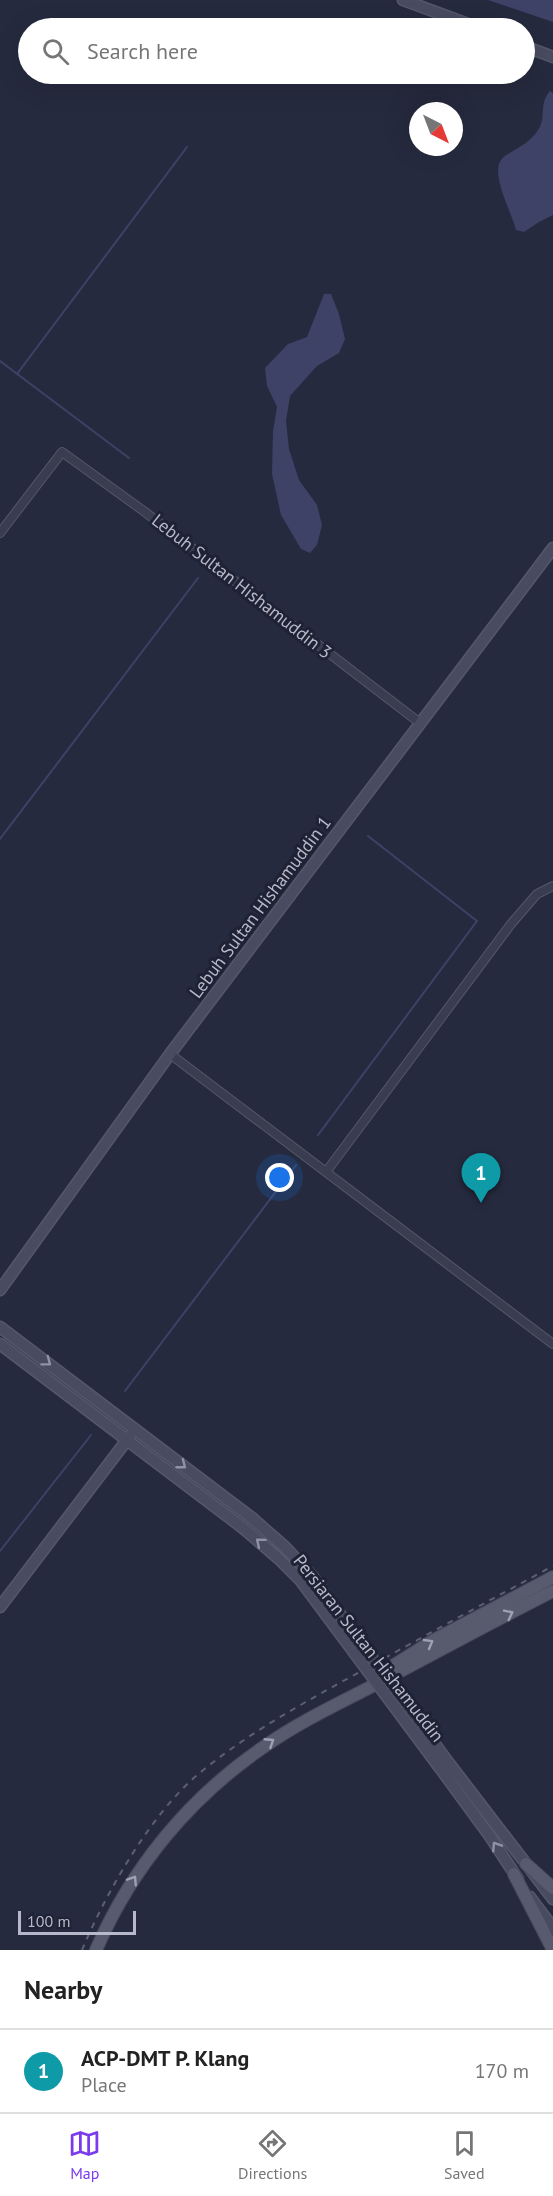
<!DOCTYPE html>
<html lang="en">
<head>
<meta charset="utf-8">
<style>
	:root { --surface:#fff; --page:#f6f6f6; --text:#222; --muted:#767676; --line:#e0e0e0; --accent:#7c3aed }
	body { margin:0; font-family:"PT Sans",sans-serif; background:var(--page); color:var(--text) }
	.compass { position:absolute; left:409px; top:102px; width:54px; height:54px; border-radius:50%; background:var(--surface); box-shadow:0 6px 24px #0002; rotate:138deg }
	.scale { position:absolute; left:18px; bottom:15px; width:118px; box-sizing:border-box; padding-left:6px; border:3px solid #b7b8c9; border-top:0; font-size:16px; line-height:21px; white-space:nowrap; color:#b7b8c9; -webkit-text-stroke:4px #1f2234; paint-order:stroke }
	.you { position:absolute; left:280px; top:1178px; width:21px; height:21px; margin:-15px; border:4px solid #fff; border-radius:50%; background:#1a73e8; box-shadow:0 0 0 9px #1a73e833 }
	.badge { display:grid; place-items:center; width:39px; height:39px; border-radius:50%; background:var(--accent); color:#fff; font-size:20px; font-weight:700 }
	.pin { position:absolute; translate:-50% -50px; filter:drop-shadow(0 2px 3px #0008) }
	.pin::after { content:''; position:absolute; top:32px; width:21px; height:18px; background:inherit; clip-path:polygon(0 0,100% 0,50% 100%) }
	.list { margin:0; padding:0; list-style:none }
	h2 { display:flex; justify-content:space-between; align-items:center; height:78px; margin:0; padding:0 24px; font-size:26px }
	h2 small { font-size:20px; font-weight:400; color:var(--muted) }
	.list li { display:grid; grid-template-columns:39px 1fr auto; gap:18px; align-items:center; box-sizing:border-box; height:84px; padding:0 24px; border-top:2px solid var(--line) }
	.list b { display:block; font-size:22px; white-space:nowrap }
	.list p { margin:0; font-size:20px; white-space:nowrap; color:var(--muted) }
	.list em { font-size:20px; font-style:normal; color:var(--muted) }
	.icon { flex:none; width:33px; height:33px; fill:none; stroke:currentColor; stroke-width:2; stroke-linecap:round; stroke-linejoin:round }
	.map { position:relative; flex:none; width:553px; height:1950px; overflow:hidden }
	.search { position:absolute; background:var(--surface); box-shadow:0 6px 24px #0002; left:18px; right:18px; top:18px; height:66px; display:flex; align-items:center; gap:15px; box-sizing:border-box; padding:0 21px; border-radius:33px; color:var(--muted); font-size:22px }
	.sheet { height:162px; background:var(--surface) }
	nav { display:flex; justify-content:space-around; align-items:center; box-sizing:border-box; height:84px; border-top:2px solid var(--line); background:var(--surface); font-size:16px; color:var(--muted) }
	nav a { display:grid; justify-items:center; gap:3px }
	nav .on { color:var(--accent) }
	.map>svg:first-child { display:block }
	.water { fill:#3d4266 }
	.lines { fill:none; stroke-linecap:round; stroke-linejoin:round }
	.stream { stroke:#3d4266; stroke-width:2 }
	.street-casing { stroke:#555869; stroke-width:10 }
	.secondary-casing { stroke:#555869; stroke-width:13 }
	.primary-casing { stroke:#444658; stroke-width:14 }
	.street { stroke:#3a3d4f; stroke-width:8 }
	.secondary { stroke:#494b61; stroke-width:10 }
	.primary { stroke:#585b6e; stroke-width:12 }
	.rail { stroke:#5d6075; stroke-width:2; stroke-dasharray:6 6; stroke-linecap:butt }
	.secondary-bridge-casing { stroke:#555869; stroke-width:13; stroke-linecap:butt }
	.secondary-bridge { stroke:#494b61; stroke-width:10 }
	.oneway { stroke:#9092a5 }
	.oneway2 { stroke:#9fa1b2 }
	.labels { text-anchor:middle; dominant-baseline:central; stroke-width:6; stroke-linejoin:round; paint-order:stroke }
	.street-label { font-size:18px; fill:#b7b8c9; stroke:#1f2234 }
</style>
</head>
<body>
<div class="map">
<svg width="553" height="1950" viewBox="0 0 553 1950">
	<rect width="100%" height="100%" fill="#262a3e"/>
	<path class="water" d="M488,0H553V22Z
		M550,91L553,93V215L539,222L524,232L516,230C512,212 486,168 505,156C517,148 530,143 538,130C547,117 538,105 550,91Z
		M324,294H331L339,314L345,339L339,353L317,366L290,396L286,421L289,449L299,480L317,505L322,525L317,545L310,553L301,549L281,515L272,474L273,431L277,407L267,386L265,368L288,344L307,337Z"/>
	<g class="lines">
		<path class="stream" d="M0,361L129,458
			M17,374L187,147
			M0,839L198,578
			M318,1135L477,921L368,836
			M125,1391L296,1165
			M0,1551L91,1435"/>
		<g class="street-casing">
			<path id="street" d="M0,533L62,452L145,512L420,723
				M170,1054L553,1344
				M326,1172L511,924L537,894L553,886"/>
		</g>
		<g class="secondary-casing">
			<path id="secondary" d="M403,0L479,28
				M524,46L553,57
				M0,1290L170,1054L553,548
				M0,1327L252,1518
				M0,1344L243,1528
				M0,1607L130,1436
				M448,1762L553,1899
				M440,1768L489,1835L518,1879
				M530,1897L553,1928"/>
		</g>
		<g class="primary-casing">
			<path id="primary" d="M375,1677L434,1640L553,1577
				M526,1864L553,1888
				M514,1874L553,1950
				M96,1950C132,1867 190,1797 265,1746C302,1720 344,1701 384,1680C440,1650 496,1620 553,1591"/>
		</g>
		<use href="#street" class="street"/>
		<use href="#secondary" class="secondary"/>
		<use href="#primary" class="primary"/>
		<path class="rail" d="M82,1950C106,1893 149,1817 196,1776C247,1733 307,1701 365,1669C428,1634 490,1600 553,1566"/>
		<g class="secondary-bridge-casing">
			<path id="secondary-bridge" d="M252,1518L285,1547L313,1577L448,1762
				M243,1528L279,1559L301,1581L440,1768"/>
		</g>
		<use href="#secondary-bridge" class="secondary-bridge"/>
	</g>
	<defs><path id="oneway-chevron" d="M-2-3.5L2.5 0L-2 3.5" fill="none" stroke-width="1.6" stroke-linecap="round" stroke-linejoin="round" transform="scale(1.5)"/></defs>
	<g class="oneway">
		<use href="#oneway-chevron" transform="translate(47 1362) rotate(37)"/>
		<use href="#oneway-chevron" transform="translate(182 1465) rotate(38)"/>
		<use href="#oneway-chevron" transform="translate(260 1542) rotate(-140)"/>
		<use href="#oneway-chevron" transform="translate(496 1846) rotate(-123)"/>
	</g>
	<g class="oneway2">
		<use href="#oneway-chevron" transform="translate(509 1614) rotate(-27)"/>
		<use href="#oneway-chevron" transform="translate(429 1643) rotate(-30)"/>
		<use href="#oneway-chevron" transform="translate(270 1742) rotate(-33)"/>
		<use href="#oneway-chevron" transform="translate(133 1880) rotate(-57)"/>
	</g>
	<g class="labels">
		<g class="street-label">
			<text transform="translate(242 586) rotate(38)">Lebuh Sultan Hishamuddin 3</text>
			<text transform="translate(260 907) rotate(-53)">Lebuh Sultan Hishamuddin 1</text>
			<text transform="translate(369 1648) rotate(52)">Persiaran Sultan Hishamuddin</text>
		</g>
	</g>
</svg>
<svg class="compass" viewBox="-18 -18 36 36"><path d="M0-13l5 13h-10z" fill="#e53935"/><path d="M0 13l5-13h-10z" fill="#767676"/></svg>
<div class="scale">100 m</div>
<div class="you"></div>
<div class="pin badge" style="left:481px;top:1203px;background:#0f9aa8">1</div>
<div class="search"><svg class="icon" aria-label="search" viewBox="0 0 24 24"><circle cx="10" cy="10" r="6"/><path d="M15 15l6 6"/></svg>Search here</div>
</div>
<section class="sheet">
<h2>Nearby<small></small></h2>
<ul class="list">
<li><span class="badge" style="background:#0f9aa8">1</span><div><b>ACP-DMT P. Klang</b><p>Place</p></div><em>170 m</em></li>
</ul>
</section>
<nav>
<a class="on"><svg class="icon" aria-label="map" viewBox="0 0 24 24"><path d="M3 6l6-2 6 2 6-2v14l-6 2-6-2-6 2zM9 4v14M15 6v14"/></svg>Map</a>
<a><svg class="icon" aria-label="directions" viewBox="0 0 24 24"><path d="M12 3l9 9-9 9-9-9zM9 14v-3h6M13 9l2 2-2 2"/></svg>Directions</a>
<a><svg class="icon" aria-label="saved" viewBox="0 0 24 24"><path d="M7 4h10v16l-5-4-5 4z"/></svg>Saved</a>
</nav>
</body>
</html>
